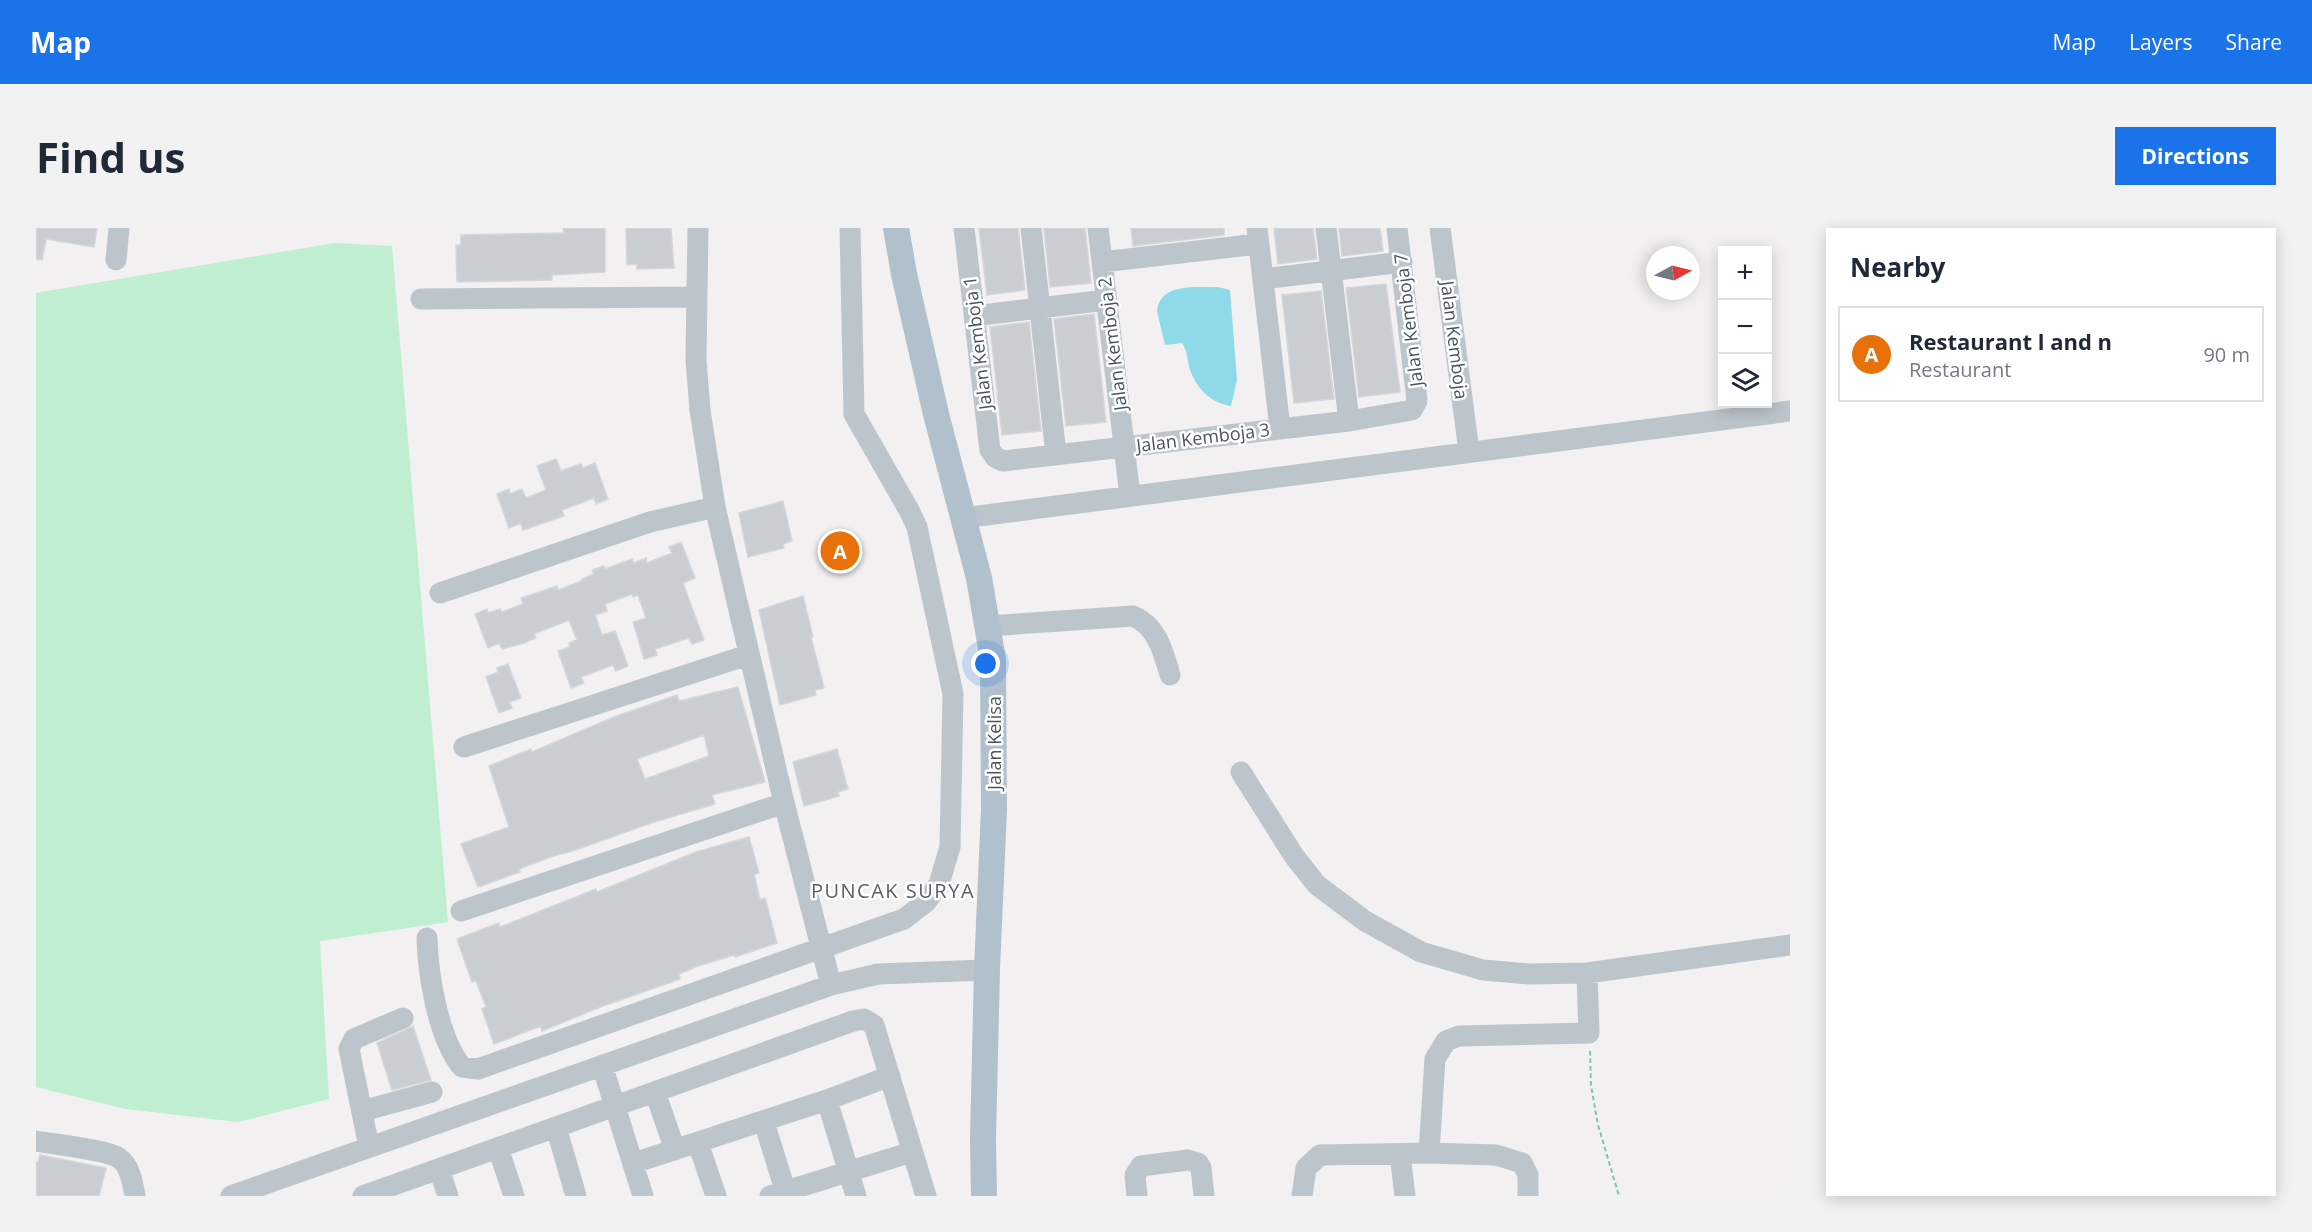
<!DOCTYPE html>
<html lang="en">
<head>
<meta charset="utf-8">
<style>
	:root { --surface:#fff; --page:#f2f2f3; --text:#1f2937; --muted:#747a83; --line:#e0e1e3; --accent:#1a73e8 }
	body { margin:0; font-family:"Open Sans",sans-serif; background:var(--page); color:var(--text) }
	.controls { position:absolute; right:18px; top:18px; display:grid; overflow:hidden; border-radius:0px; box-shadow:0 3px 15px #0003 }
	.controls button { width:54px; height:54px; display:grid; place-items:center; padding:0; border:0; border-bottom:2px solid var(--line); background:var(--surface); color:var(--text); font:30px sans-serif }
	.compass { position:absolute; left:1610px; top:18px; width:54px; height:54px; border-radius:50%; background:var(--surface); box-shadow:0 3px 15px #0003; rotate:83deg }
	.you { position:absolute; left:950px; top:436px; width:21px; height:21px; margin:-15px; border:4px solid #fff; border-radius:50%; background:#1a73e8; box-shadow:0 0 0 9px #1a73e833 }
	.badge { display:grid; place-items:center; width:39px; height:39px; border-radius:50%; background:var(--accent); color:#fff; font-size:20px; font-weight:700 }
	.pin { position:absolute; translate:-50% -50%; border:3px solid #fff; box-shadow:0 2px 6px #0006 }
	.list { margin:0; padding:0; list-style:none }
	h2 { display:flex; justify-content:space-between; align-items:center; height:78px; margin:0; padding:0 24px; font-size:26px }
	h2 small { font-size:20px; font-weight:400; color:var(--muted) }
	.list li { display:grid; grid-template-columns:39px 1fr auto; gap:18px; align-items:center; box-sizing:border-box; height:96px; margin:0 12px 12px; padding:0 12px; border:2px solid var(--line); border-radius:0px }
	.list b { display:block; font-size:22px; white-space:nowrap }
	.list p { margin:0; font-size:20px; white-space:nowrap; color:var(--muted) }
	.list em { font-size:20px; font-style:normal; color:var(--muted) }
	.icon { flex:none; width:33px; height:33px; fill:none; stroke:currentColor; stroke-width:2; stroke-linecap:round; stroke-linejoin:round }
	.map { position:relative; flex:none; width:1754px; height:968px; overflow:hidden; border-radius:0px }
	header { display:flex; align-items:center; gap:36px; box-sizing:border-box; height:84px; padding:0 30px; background:var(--accent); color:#fff }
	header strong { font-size:28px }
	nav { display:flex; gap:33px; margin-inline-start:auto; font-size:21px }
	.intro { display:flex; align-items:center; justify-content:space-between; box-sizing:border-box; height:144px; padding:0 36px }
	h1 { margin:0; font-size:42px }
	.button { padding:15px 27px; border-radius:0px; background:var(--accent); color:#fff; font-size:21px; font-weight:700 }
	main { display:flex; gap:36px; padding:0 36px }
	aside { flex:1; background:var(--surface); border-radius:0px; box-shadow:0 3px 15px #0003 }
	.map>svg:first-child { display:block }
	.green { fill:#c0eed0 }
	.water { fill:#8fdae9 }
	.building { fill:#cacdd2; stroke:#d4d6db; stroke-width:1.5; fill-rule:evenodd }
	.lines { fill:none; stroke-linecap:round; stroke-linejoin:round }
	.path { stroke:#7aca9f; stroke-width:2; stroke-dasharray:4.5 3; stroke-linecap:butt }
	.minor { stroke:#bcc5cc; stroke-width:21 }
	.major { stroke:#b1c0cd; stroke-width:26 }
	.labels { text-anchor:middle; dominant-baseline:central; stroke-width:5; stroke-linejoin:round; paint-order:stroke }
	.street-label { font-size:18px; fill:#48545c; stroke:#fff }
	.neighbourhood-label { font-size:20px; letter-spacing:1.5px; fill:#5c6064; stroke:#fff }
</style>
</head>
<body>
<header>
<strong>Map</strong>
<nav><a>Map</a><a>Layers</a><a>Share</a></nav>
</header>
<div class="intro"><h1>Find us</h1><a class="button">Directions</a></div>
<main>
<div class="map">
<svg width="1754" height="968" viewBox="0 0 1754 968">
	<rect width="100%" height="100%" fill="#f2f0f0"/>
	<path class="green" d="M299,15L356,18L412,694L284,713L293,871L202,894L90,881L0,859V65Z"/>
	<path class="water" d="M1182,59L1194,62L1201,152L1195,178C1175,175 1161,161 1154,142C1151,132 1152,124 1146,115L1129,117L1121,83C1124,54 1162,60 1182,59Z"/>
	<path class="building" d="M0,0H61L58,19L10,11L6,32L0,31Z
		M527,0H569V44L516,47V52L421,54L420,17H425V7L528,5Z
		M590,0H635L638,40L601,41V36L591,37Z
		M943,0H982L989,62L951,67Z
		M1008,0H1049L1055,55L1014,59Z
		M1095,0H1188V7L1097,18Z
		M1238,0H1277L1281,31L1242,36Z
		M1303,0H1344L1347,23L1306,28Z
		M1350,56L1364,164L1323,169L1310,60Z
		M1285,63L1298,171L1258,175L1246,67Z
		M1058,86L1070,194L1030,198L1018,91Z
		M993,94L1005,203L966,207L954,99Z
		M520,231L525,243L545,236L547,240L559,235L572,271L560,276L558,270L526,282L528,288L487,302L485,295L473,300L461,266L473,261L474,266L486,261L490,270L510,262L501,238Z
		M747,273L756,313L747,316L748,320L712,329L703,285Z
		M645,314L659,350L647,355L668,412L656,416L653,410L619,421L621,427L608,431L597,394L610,390L602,367L597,369L596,366L569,376L571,383L559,387L566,407L579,403L592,438L580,443L577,437L556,445L545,449L548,455L535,460L522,423L534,419L533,415L541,412L533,392L498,406L500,410L488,415L466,421L463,415L452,420L439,386L451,381L452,385L464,381L466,384L487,376L485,370L521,358L522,362L546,353V351L558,346L556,342L568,338L569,341L596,331L598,335L610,330L611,335L636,325L633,319Z
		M767,368L777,409H775L788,460L779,462L780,467L744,477L723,382Z
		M472,436L485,470L473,474L476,480L463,485L450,449L462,444L461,440Z
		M702,459L729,554L676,567L679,576L615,595L537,623L517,628L483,641L484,644L442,659L425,616L473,599L453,538L495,521L496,524L578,489L641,467L643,473ZM668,507L673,528L609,551L601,531Z
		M801,521L812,561L802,564L803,568L768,578L757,534Z
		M713,609L723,645L718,646L724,672L729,670L741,715L699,729L698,727L662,738L643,746L644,751L567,778L506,803L505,798L458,816L446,781L450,779L440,753L436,754L421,711L463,695L464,699L560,661L561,664L660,624Z
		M377,798L395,852L356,862L341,815Z
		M4,927L70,940L63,968H0V934H2Z"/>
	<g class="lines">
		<path class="path" d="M1554,823L1555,857L1562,897L1583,968"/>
		<path class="minor" d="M662,0L660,132L664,182L679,279L748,575L795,757
			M928,0L954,222L959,229L967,233L1313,193L1376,182L1381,173L1361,0
			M995,0L1020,227
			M1062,0L1094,268
			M1221,0L1244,200
			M1290,0L1313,193
			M1404,0L1433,224
			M80,32L83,0
			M1066,34L1222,16
			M1227,51L1366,34
			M385,71L660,69
			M938,88L1070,72
			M927,290L1754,183
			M404,365L614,294L679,279
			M952,398L1097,388C1121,398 1127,423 1134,447
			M428,519L712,427
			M1205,544L1258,628L1281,657L1329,693L1385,724L1447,742L1493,746L1551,745L1754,717
			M425,683L748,575
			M391,710C392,747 402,810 426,839L442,841L868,691L890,674L903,656L914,619L917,466L881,299L874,284L818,186L814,0
			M566,837L607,968
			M619,864L639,922
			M791,872L820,968
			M326,883L396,864
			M728,894L751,968
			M520,899L540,968
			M0,913C16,916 72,922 83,930C94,937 97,956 99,968
			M662,915L680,968
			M333,919L313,821L318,811L367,790
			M462,920L478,968
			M1393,925L1399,831L1410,813L1423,808L1553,805L1551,745
			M1364,926L1369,968
			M598,935L791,872L854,848
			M403,941L412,968
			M195,968L795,757L842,746L951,742
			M327,968L817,793L828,791L838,797L890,968
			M734,968L876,924
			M1101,968L1099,947L1105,938L1152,932L1162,935L1165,940L1168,968
			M1266,968L1270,940L1284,927L1393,925L1460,927L1486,935L1492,947V968"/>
		<path class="major" d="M860,0L868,46L900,186L943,350L957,432L958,581L951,742L947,911L948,968"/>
	</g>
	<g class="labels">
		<g class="street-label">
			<text transform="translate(1372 92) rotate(-97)">Jalan Kemboja 7</text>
			<text transform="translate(1419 112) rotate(83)">Jalan Kemboja</text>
			<text transform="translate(941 115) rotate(-97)">Jalan Kemboja 1</text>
			<text transform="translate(1076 116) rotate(-97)">Jalan Kemboja 2</text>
			<text transform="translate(1167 209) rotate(-7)">Jalan Kemboja 3</text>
			<text transform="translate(958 515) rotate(-90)">Jalan Kelisa</text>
		</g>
		<g class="neighbourhood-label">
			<text x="857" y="662">PUNCAK SURYA</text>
		</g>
	</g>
</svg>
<div class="controls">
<button>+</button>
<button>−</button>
<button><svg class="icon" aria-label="layers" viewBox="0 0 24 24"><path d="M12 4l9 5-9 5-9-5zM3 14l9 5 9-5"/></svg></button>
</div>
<svg class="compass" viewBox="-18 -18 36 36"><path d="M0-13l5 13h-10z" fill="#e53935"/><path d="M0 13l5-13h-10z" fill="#747a83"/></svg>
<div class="you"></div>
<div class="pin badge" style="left:804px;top:323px;background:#e8710a">A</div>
</div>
<aside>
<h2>Nearby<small></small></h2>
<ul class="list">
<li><span class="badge" style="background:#e8710a">A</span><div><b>Restaurant l and n</b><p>Restaurant</p></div><em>90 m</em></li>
</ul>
</aside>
</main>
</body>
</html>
